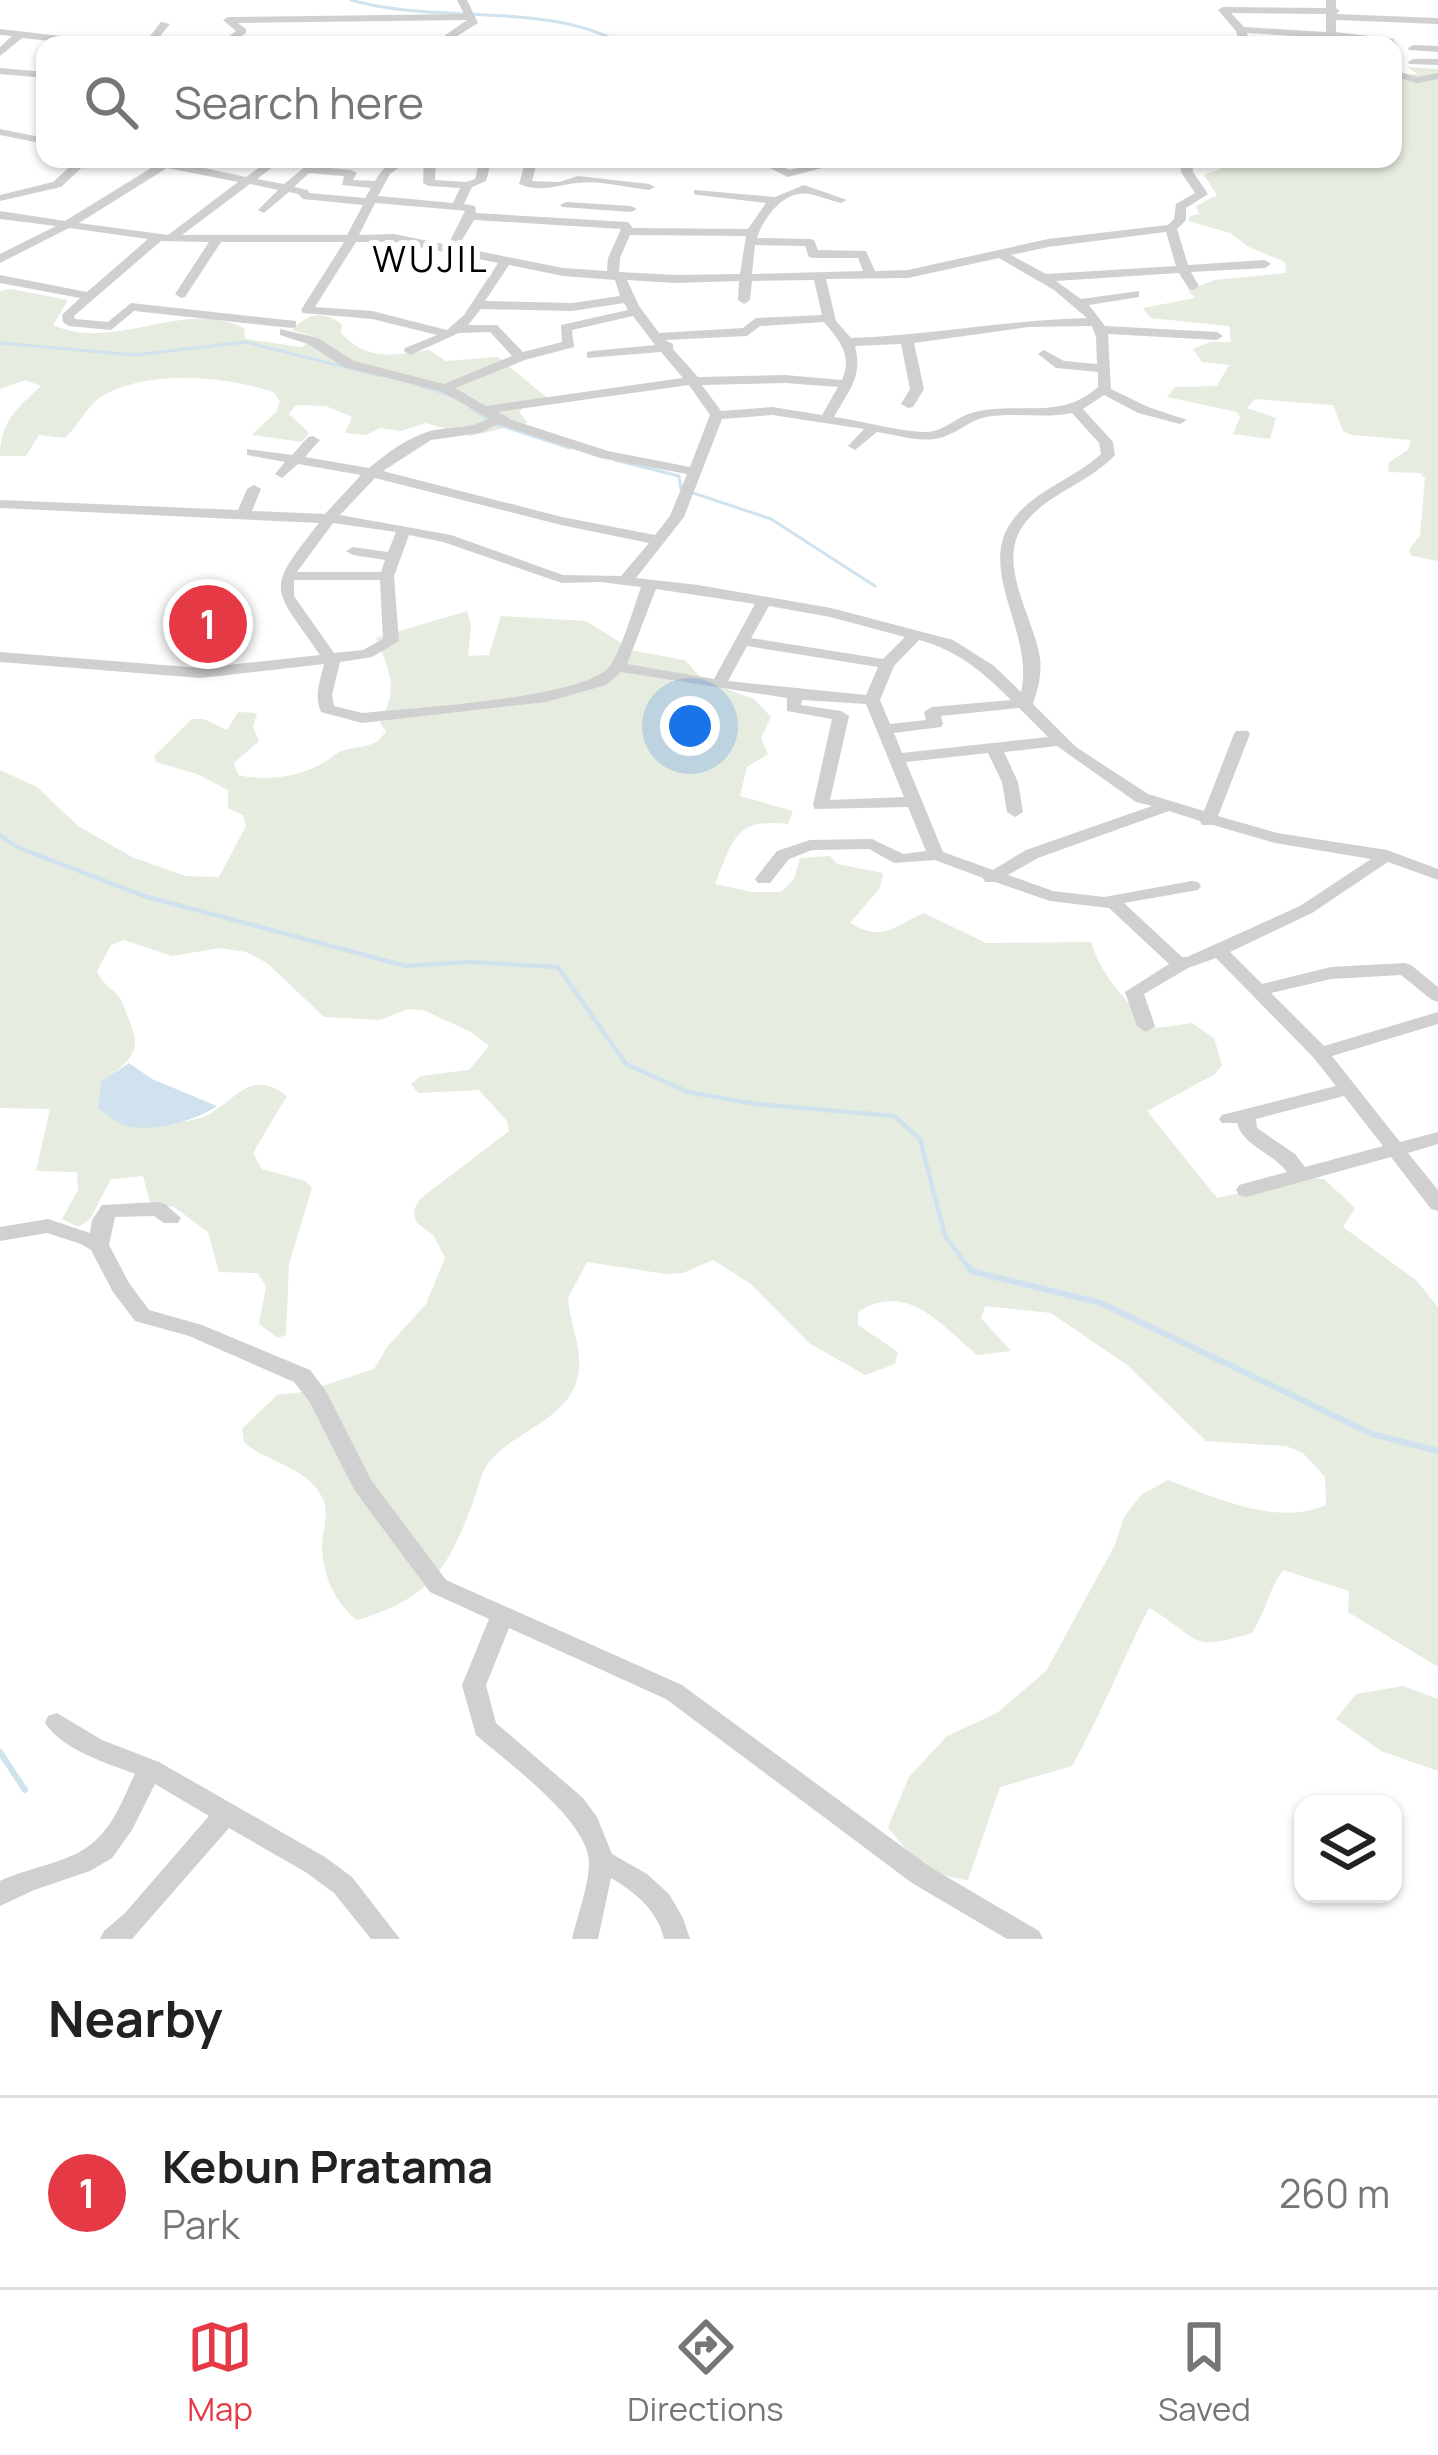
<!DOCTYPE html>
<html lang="en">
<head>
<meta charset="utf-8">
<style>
	:root { --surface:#fff; --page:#f6f6f6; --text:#222; --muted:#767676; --line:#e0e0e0; --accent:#e63946 }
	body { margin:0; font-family:Manrope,sans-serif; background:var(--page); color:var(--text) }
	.controls { position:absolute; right:36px; bottom:36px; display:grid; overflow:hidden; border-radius:24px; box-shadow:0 3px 9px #0004 }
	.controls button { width:108px; height:108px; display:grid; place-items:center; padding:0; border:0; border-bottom:3px solid var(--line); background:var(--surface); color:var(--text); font:60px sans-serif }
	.you { position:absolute; left:690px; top:726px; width:42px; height:42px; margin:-30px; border:9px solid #fff; border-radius:50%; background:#1a73e8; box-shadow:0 0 0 18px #1a73e833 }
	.badge { display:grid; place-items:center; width:78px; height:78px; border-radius:50%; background:var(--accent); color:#fff; font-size:39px; font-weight:700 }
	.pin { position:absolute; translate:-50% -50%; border:6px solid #fff; box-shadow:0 3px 12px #0006 }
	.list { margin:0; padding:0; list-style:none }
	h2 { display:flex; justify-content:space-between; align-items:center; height:156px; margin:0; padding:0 48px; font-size:51px }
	h2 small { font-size:39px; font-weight:400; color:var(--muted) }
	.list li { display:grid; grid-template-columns:78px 1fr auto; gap:36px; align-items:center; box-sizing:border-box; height:192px; padding:0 48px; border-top:3px solid var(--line) }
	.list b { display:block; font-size:45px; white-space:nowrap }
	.list p { margin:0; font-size:39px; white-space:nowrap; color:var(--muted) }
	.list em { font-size:39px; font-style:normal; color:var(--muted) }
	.icon { flex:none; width:66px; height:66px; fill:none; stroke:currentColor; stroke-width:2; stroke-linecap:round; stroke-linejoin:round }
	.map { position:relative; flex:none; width:1438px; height:1939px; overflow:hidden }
	.search { position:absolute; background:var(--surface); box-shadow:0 3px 9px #0004; left:36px; right:36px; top:36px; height:132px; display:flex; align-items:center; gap:30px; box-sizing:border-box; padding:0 42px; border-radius:24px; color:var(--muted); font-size:45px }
	.sheet { height:348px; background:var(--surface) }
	nav { display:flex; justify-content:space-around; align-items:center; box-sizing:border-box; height:168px; border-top:3px solid var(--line); background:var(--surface); font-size:33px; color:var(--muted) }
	nav a { display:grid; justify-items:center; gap:6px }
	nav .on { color:var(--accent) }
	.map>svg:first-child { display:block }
	.green { fill:#e6ecdf }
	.water { fill:#cfe2ee }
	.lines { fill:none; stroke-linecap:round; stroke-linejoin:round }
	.stream-far2 { stroke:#cfe2ee; stroke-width:3 }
	.stream-far1 { stroke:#cfe2ee; stroke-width:4.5 }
	.stream { stroke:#cfe2ee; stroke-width:6 }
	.minor { fill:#d0d0d0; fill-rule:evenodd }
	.labels { text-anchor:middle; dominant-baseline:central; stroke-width:12; stroke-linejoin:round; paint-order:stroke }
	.far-quarter-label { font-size:36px; letter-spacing:3px; fill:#000; stroke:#fff }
</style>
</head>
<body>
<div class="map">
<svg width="1438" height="1939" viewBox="0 0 1438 1939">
	<rect width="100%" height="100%" fill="#fff"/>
	<path class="green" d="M1407,67L1438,69V561L1412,556L1409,550L1420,535L1425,478L1420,473L1388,472L1389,462L1408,450L1411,440L1351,435L1343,431L1333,405L1255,399L1247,408L1276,418L1270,439L1233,434L1240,417L1237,412L1167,397L1175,387L1217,386L1229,365L1202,362L1193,349L1210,342H1231L1229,326L1150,318L1143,308L1195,298L1188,290L1215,280L1286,273L1285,262L1249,247L1230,233L1188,221L1190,216L1199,214L1196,206L1217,195L1204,175L1220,169L1218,159H1393V75L1418,74Z
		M11,289L68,300L53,325C114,353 182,298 244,328L245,339L301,347L317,338L292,330C308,313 322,310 342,324L341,333C368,362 395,355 429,350L446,361L498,357L552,402L522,407L520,413L528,423L470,436L426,423L401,431L380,428L366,435L345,433L352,417L326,406L296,405L289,414L309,433L302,442L252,435L276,412L280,402L275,393C229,376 146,369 101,397C85,407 79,427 64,438L39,435L26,456H0C0,422 17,408 41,386L25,380L0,389V291Z
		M467,611L471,625L468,656L489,655L501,616L586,621L634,651L685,660L704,681L754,699L771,717L761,738L768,754L747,767L740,796L793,811L788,824C735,818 734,838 715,884L752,892H781L794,879L800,858L830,856L837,864L883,873L880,888L850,923C883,943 893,926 924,913L986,943L1091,942C1103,979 1127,1004 1157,1028L1192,1023L1214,1038L1222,1065L1215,1074L1147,1111L1217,1198L1309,1178L1324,1179L1355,1208L1343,1227L1416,1280L1438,1307V1667L1348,1612L1349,1591L1283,1570C1268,1591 1266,1611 1252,1633C1185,1653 1202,1638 1149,1608C1122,1661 1101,1714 1072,1766L1000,1787L968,1880C932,1877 909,1856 888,1827L909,1777L947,1736L997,1713L1046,1671L1115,1545L1124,1517L1141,1495L1168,1480C1214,1497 1277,1527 1326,1505L1325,1477L1303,1453L1286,1446L1206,1441L1127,1365L1051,1313L985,1306L981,1318L1011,1351L977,1355C941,1325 907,1280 858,1312V1325L898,1352L895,1364L865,1375L809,1343L751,1284L713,1260L683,1273L666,1274L587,1262L568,1298C570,1329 588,1356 574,1388C559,1421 514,1433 491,1460C481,1470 478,1489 473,1502C448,1570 429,1599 357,1620C335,1603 322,1574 322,1544C323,1528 330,1512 322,1497C306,1466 267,1463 244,1442L242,1429L277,1395L304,1392L374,1369L387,1347L426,1304L445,1258L434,1236L416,1222L414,1210L420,1199L509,1131L507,1121L479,1090L418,1093L411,1084L421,1076L469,1070L489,1046L471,1032L423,1010L408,1009L380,1020L324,1017L267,963L246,952L220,948L172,956L124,940L111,945L97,971C103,986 116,990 121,1000C139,1044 146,1051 101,1083L98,1108L126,1126C149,1123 181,1125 203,1117C235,1104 248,1066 287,1096L253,1153L262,1169L305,1181L312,1188L289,1264L286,1335L278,1338L259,1324L266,1287L258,1273L219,1272L208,1232L174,1207L150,1202L143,1176L111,1179L90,1219L78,1227L62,1219L78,1190L77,1172L36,1171L50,1109L0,1108V770L37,787L78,826L132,857L185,876L219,877L246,826L243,815L228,808V790L197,774L156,762L154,756L192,719H204L227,730L238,712L257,713L253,727L259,741L234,763L238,775C265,781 296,778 321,764C330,760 335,752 345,750C363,745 375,749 386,731L380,723C399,687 390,674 376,638Z
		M1403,1686L1438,1699V1771L1381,1751L1336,1719L1356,1694Z"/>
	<path class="water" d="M129,1063L152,1079L217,1106C196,1121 148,1134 123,1125C114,1121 105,1113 98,1108L101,1082Z"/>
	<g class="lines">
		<path class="stream-far2" d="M351,0C438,25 547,0 624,45
			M814,159L832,166
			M0,343L135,355L245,342L381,376
			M421,386L450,395
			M470,407L493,423L570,448
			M615,460L679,476L681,489L771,519L875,586"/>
		<path class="stream-far1" d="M0,835L17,847L144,896L406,966L468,962L558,967L626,1064L688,1092L756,1104L894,1116L920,1139L945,1236L969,1268"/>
		<path class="stream" d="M967,1265L971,1271L1101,1303L1372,1434L1438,1451
			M0,1752L25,1790"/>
		<path class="minor" d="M457,0H467L478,23L443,45H431L467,20L238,23L246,29V33L229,45H217L236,31L223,20L228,17L464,14Z
			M1326,0H1336V8L1340,11L1336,14L1438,18V24L1336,20V32L1393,39L1397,45L1393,48V45L1386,44L1336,39L1337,45H1327L1326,38L1247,33L1250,45H1240L1236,31L1218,10L1223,7L1326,8ZM1231,13L1326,14V32L1244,27Z
			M161,22L170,24L153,45H143Z
			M0,29L114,42L119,45H87L22,38L0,56V47L12,36L0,35Z
			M279,42H356L361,45H274Z
			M1413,45L1438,46V52L1409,50L1408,48Z
			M1413,59H1438V65L1409,64L1408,62Z
			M0,68L45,72V78L0,74Z
			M1393,70L1417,77L1438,73V79L1417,83L1393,76Z
			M0,129L45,138V144L0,135Z
			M78,159H91L61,187L0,201V195L53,182Z
			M136,159L167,160L246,177L260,167L224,159H284L257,179L284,184L306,166L351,170L357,173L353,180L375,181C383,166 393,159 411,159L390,174L378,196L453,203L460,188L429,186L423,183L424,159H436L435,180L466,182L475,179L480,159H492L486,181L472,187L464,204L475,206L476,213L628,222L633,228L748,229L766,203L698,195L694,194V190L775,197L804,185L847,200L841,203C831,201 820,196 810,194C785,189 764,216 757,238L810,239L814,240L818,250L866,251L875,271L908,270L1048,239L1168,225L1174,219L1176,204L1195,193L1181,172L1180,159H1192L1193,172L1208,194L1186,208V220L1177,229L1188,265L1265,260L1271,264L1265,268L1191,272L1199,286L1193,290L1189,289L1179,273L1056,281L1081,299L1139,291V297L1089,305L1105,326L1217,332L1223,336L1217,340L1108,334L1111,389L1148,407L1187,420L1180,424L1138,413L1104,395L1083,409L1113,442L1115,455C1089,483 1048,493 1025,523C994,562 1034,617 1040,658C1042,674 1038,689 1033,704L1076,747L1148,794L1204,811L1234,734L1236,731H1248L1250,734L1218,816L1277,833L1387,850L1438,869V880L1388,862L1312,913L1230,952L1262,984L1331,967L1405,963L1411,965L1438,987V1002L1432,1000L1401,975L1331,979L1271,993L1324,1046L1438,1012V1024L1332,1056L1400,1142L1438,1132V1144L1408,1153L1438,1190V1211L1431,1209L1391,1157L1246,1197L1239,1195L1236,1190L1239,1185L1287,1172C1273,1153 1243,1146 1237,1123H1222L1219,1119L1222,1115L1336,1086L1313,1057L1216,958L1188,968L1144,994L1155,1026L1146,1032L1137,1026L1125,992L1169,964L1109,908L1050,901L995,882H985L983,878L935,860L894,863L869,849L812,850L789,859L770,883H758L755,879L777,851L810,840L872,839L903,854L926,851L908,807L815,809L813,805L832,719L787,711V698L621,672L606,685L546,702L362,723L321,712C314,696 320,681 324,664L200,678L0,662V652L200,668L320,655C272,585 264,593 319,523L0,508V500L238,510L247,489L254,485L261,489L252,511L325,514L361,475L298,464L282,478L275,474L285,462L247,455V449L292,455L308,437L313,436L320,440L305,457L369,468C387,453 407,438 430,431C451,426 470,430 489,418L440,391L344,367L308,344L280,335V329L318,338L354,361L444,384L512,356L490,332L459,333L410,355L404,351L405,348L437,335L372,319L303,313L301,310L344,242H221L185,297L181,298L175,294L209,242L161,241L74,316L75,319L108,322L131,303L296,321V327L292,328L134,311L111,330L69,326L63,322L62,315L80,298L0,283V275L87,292L148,239L69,228L0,263V254L56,226L0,219V211L65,221L156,165ZM167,168L238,182L168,235L79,223ZM309,173L344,176L342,185L371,188L365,198L309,193L308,190L294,187ZM250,184L278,190L258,210L264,213L289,192L298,194L303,199L363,205L347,235H182ZM375,203L457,210L465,211L448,245L394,234L359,235ZM474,220L621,229L608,258L607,271L563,268L458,247ZM1166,232L1176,266L1046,274L1011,255L1048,247ZM630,235L746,236L740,274L675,275L619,272L620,258ZM356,242H394L498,263L464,315L447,330L372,311L315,307ZM755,245L805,246L809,257L813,258H858L863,271L752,274ZM999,258L1054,290L1087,318C1008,320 931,335 851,338L836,321L826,279L908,278ZM509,265L563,276L615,280L620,296L572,303L485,301ZM627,280L675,283L739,281L738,300L744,304L750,300L752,281L814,280L822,315L756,318L743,328L659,333L639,306ZM624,303L628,310L561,325L562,342L523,352L497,325H468L481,309L572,311ZM633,316L655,345L592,351L587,352V358L661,352L683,378L486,406L455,388L525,360L574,347L572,330ZM824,322C839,340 853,355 842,380L785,375L698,377L673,349V344L665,340L747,336L760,326ZM1092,326L1096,337L1097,364L1064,361L1044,350L1038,354L1056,368L1098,372V387C1059,422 1017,400 971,413C957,417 944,431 928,432C900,432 863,421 834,417C849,390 863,377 855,346L901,344L910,389L901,404L908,408L913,407L924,389L914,343L1028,327ZM785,383L838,387L822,415L772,407L721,411L702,385ZM689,385L710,415L690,467L608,451L512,420L498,412ZM1072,413L1099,443L1101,454C1074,479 1033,491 1012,521C976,570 1035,634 1021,692L994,666L953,640L831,608L698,585L636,578L684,517L722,419L772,415L864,429L848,446L855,450L877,432C897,435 923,444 943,437C959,432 970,420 986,417C1015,412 1044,419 1072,413ZM498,424L600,458L687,474L670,516L655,535L562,517L383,471L431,440L480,433ZM375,478L561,525L649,543L621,576L563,575L451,535L340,515ZM333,523L396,532L388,552L353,547L346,551L353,555L385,560L381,572H297ZM409,535L443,542L562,583L600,582L641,587C634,607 621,651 610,666C584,699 409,708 362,713L334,706L332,695L340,662L372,657L399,641L394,576ZM294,580H380L383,639L363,650L334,653L294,596ZM656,589L755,604L714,679L627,664ZM769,606L830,617L905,637L883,659L751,638ZM919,640C957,650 983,672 1011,700L932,707L924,712L926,720L890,724L880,700L894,666ZM747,646L878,667L866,695L728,681ZM802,700L866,704L904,797L830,800L849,716L841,711L801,705ZM1019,708L1048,737L902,753L894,733L941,727L943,724L941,716ZM1057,746L1136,802L1152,806L1026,850L993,870L943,852L906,762L988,753L1002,782L1007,812L1015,817L1023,812L1018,782L1004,752ZM1169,811L1200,821L1202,825H1213L1275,843L1371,859L1300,906L1187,957H1182L1124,903L1198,890L1201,886L1198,882L1192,881L1104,897L1053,891L1008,875L1038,858ZM1344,1096L1383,1146L1305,1167L1295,1154L1257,1128L1256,1119Z
			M526,159H538L532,181L559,182L578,176L649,184L655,187L649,190C627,188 600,180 578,183C556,185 542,193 519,184Z
			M752,159H767L789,170L823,163L829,166L788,177Z
			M566,202L631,206L637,209L631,212L562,207L560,205Z
			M158,1202L165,1204L181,1218L178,1223H164L154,1216L115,1217L109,1245L129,1283L149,1310L202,1325L310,1370L326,1391L371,1480L446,1580L682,1685L930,1867L1039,1931L1043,1939H1007L912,1883L666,1699L509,1628L486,1685L496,1723L583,1798L597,1817L612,1854L647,1874L669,1894L683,1918L690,1939H664C658,1911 635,1892 611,1878L598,1939H572C577,1917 589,1885 589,1863C589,1821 507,1762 476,1735L462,1685L489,1619L430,1592L355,1491L309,1401L294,1382L189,1336L135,1321L113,1292L91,1250L81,1244L47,1233L0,1241V1227L48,1219L90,1233L92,1220L102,1205Z
			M57,1713L102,1740L159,1762L325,1857L352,1877L400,1939H371L334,1893L307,1873L229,1828L132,1939H100L104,1931L125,1913L209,1816L155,1784L132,1830L112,1858L90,1871L34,1890L0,1906V1881C30,1866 71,1864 96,1840C115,1823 124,1796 135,1774C105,1762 64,1751 45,1723L48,1716Z"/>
	</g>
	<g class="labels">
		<g class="far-quarter-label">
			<text x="431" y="258">WUJIL</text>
		</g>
	</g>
</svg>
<div class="controls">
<button><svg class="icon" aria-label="layers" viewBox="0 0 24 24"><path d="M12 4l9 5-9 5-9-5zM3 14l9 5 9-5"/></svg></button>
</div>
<div class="you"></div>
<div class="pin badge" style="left:208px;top:624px">1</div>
<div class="search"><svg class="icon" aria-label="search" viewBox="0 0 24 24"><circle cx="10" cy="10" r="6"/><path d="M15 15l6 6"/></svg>Search here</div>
</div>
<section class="sheet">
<h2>Nearby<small></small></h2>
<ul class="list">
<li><span class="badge">1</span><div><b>Kebun Pratama</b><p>Park</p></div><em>260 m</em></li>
</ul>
</section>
<nav>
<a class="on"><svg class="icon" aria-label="map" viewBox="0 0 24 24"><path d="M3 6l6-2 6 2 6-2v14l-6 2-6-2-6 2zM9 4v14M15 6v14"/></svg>Map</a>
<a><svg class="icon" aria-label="directions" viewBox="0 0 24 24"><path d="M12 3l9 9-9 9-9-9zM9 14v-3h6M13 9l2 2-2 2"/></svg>Directions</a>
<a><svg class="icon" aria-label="saved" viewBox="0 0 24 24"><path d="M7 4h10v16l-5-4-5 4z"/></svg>Saved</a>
</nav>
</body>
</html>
